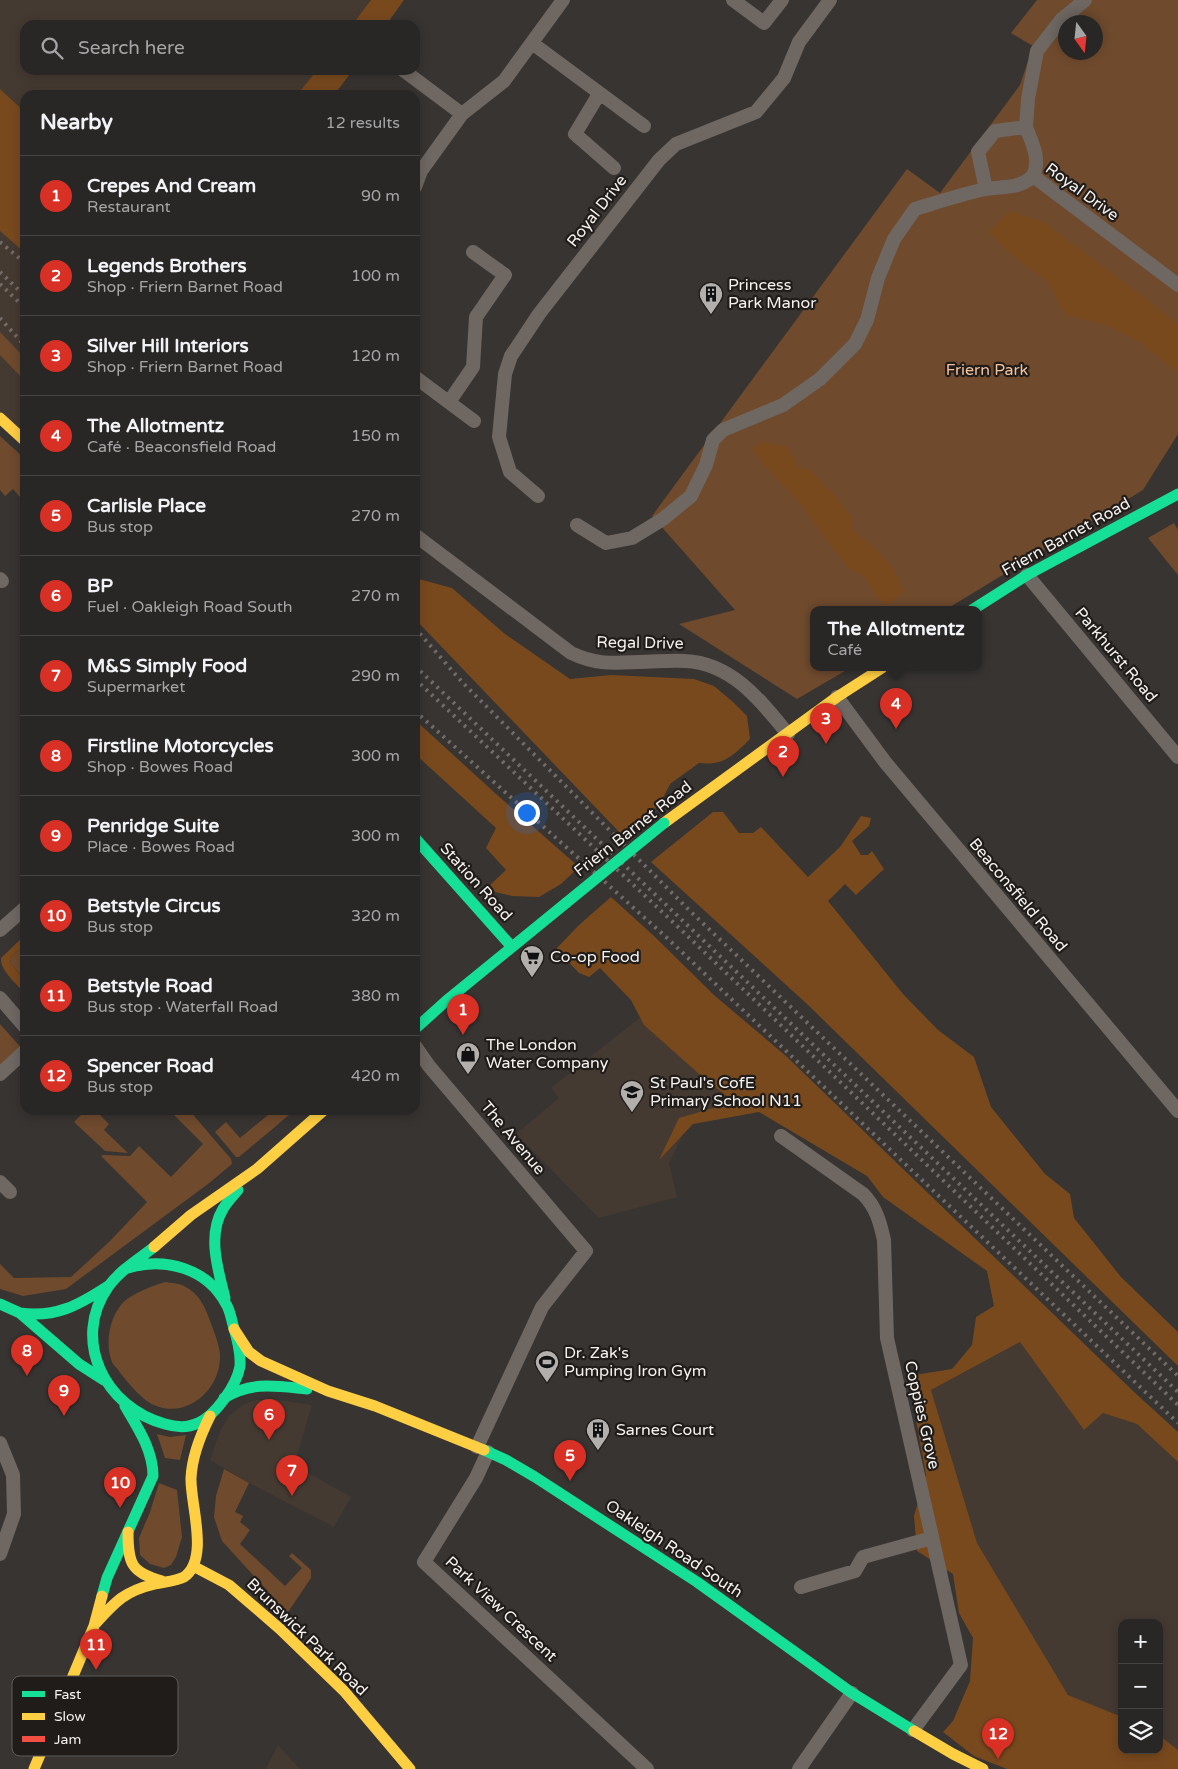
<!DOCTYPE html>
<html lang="en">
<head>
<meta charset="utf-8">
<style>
	:root { --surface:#292726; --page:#312f2e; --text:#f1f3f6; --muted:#a5a5a7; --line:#454443; --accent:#d93025 }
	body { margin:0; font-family:"Varela Round",sans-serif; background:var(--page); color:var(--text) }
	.controls { position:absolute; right:15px; bottom:15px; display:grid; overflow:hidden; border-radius:10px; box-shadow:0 2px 12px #0003 }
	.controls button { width:45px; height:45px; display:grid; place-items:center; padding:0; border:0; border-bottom:1px solid var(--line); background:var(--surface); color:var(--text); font:25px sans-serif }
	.compass { position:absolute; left:1058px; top:15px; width:45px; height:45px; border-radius:50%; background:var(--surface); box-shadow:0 2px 12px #0003; rotate:165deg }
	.you { position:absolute; left:526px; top:812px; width:18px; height:18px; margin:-12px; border:4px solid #fff; border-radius:50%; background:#1a73e8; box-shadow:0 0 0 8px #1a73e833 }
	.badge { display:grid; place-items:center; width:32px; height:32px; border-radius:50%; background:var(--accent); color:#fff; font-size:16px; font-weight:700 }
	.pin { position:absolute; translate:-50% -41px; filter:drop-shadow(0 1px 2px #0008) }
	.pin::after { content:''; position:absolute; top:26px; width:18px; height:15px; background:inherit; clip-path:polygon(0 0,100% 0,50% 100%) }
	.popup { position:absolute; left:810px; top:606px; width:172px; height:65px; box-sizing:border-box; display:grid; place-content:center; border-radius:10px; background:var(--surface); filter:drop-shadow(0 1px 4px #0005); font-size:16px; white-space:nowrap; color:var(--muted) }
	.popup b { font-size:19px; color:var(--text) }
	.popup::after { content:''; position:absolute; left:50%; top:100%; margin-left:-10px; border:10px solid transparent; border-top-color:var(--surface) }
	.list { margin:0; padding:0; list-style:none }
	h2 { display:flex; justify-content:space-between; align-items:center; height:65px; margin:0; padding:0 20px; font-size:21px }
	h2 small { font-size:16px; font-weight:400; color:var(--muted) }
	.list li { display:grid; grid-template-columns:32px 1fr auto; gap:15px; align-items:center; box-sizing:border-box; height:80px; padding:0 20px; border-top:1px solid var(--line) }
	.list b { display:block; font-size:19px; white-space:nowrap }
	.list p { margin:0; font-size:16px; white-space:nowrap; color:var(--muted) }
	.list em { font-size:16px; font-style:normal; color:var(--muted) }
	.icon { flex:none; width:28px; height:28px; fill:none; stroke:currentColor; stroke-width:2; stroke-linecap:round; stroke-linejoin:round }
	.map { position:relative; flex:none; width:1178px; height:1769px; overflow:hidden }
	.search { position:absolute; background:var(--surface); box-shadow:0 2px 12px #0003; left:20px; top:20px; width:400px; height:55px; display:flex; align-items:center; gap:12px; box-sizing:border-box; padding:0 18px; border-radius:15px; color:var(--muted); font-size:19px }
	.panel { position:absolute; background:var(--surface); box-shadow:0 2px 12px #0003; left:20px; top:90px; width:400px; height:1025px; border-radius:15px }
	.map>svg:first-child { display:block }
	.built { fill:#453a32 }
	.green { fill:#6f4a2d; fill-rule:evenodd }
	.forest { fill:#79491e }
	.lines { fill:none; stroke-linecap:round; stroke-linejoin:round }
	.street { stroke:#6f6762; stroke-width:14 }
	.fast { stroke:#16e098; stroke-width:11 }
	.slow { stroke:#ffcf43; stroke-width:11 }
	.rail { stroke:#726c69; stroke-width:4; stroke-dasharray:2.5 5; stroke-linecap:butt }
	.fast-bridge { stroke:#16e098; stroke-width:11 }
	.labels { text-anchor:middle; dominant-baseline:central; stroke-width:4.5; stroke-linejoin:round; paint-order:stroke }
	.street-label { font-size:16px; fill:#f5f1ee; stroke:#1f1c1a }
	.poi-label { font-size:16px; fill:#f5f1ee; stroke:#1f1c1a; text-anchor:start }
	.park-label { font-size:16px; fill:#f4c29d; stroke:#1f1c1a }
	.key { fill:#1f1c1a; stroke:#5f5c5a; stroke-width:1 }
	.key-label { font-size:14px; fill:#f5f1ee }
</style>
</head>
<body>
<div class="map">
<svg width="1178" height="1769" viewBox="0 0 1178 1769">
	<rect width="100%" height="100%" fill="#373432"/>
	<path class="built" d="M0,0H371L352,25H25V70H317L297,95H25V112L0,89Z
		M0,231L25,253V441L0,418Z
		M647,1012L757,1103L688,1124L669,1163L677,1197L599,1218L516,1134L559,1098L551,1088Z
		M1020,1342L1084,1430L1103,1413L1137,1424L1178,1462V1750L1159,1735V1623H1122V1717L1068,1695L977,1543L931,1390Z
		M257,1400H278L312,1405L294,1465L351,1497L334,1527L249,1483L210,1460L221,1429L229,1416L244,1404Z
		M278,1745L300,1769H266Z"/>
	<path class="green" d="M1037,0H1178V434L1143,490L945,610H814V668H850L797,699L679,624L735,610L652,516L907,169L940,193L1020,85L1033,46L1011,33ZM1066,22H1096V52H1066Z
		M0,332L25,358V381L0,355Z
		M0,436L25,459V503L13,489L5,496L0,490Z
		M1174,523L1178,530V575L1148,538Z
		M25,945V981L10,962L12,956Z
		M0,1024L25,1052L0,1079Z
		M86,1110H95L109,1124L104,1130L128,1153L105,1151L74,1122Z
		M169,1110H189L231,1159L232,1164L208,1184L66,1289L23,1296L0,1289V1264L14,1278L71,1277L110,1241L147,1202L101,1156L103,1155L130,1156L139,1146L171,1177L203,1144Z
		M274,1110H295L239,1157H236L215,1132L226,1122L240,1138Z
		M165,1282C171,1283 179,1283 184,1286C199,1293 205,1307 210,1321C214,1331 219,1344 220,1354C222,1389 187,1420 154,1405C142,1400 127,1382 119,1371C117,1368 113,1365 112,1362C104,1343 110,1312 127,1299C139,1291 152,1286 165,1282Z
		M157,1434L170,1437L186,1435L180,1460L165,1458Z
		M224,1469L249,1483L235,1512L243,1516L240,1522L250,1530L240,1544L285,1586L302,1568L289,1556L292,1553L311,1570V1578L286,1615L276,1600L222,1541L214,1517L216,1496Z
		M159,1483L177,1490L182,1537L176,1557L171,1565L164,1568L150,1564L140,1555L139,1538L150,1512Z"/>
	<path class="forest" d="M371,0H404L386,25H352Z
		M317,70H353L334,95H297Z
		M0,89L25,112V253L0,231Z
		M1010,211L1044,222L1147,299L1178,325V372L1138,341L1106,325L1066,315L1047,281L1011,254L989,232Z
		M762,442L787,447L799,467L810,470L837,498L851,516V529C876,547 894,563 904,592L887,604L878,599L864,576L850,569L830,545L800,503L764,465L752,448Z
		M415,578L452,588L505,634L570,679L611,675L694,679L714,686L733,702L747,716L750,739C734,755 724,766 699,763L670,784L664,796L655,809L622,835L415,619Z
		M415,720L495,793L579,867L561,884L539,897L512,896L495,892L490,885L506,870L486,848L496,828L415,754Z
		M713,812H723L739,833H753L761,827L808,877L840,847L861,816L871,818L869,826L852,841L861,855H868L872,851L884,869L856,895L845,884L828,901L903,994L938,1030L974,1057L991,1107L1045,1174L1070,1194L1074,1218L1121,1277L1178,1332V1366L807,1004L651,862Z
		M611,897L654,936L714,995L786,1056L1133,1391L1178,1432V1462L1137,1424L1103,1413L1084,1430L1020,1342L931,1390L977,1543L1068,1695L1122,1717V1750H1159V1735L1178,1750V1769H1007L974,1756L943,1732L953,1721L970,1681L973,1638L959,1613L953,1574L917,1551L914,1516L926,1475L908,1376L952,1369L972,1345L976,1317L994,1306L987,1271L883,1197L867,1176L759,1112L693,1124L659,1160L679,1118L734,1102L698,1073L644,1025L631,1000L600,968L589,977L579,973L556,949L579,925Z
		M25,935V945L12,956L10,962L25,981V994C17,984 0,971 1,958Z"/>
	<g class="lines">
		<path class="street" d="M733,0L764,23L782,0
			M532,43L644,126
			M403,70L462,114
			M599,94L575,134L614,168
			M1026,127C1032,143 1041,159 1033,176
			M415,187L421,171L462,114L504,81L563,0
			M986,189L978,152L995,131L1026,127L1028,99L1037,51L1061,20L1085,0
			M415,377L474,421
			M449,402L473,367L476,317L505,275L473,252
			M538,496L510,472L499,437L505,374L511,356L539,314L659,160L676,144L756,112L784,78L799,42L830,0
			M577,525L606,543L632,538L663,519L691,496L706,465L713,440L723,430L783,405L820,379L855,344L867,320L878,278L894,239L915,209C938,202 962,194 986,189C1004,186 1020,189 1033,176L1178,285
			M415,535L571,653C597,665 612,663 639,662C654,662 670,660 685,661C732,663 761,701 788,734
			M1027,575L1178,757
			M0,579L2,581
			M837,697L885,762L1178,1111
			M0,930L25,908
			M0,998L25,1027
			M415,1046L429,1066L586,1251L542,1307L477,1447
			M0,1074L25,1051
			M781,1136L863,1194C876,1207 880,1222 884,1240L887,1338L961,1665L913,1730
			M0,1182L10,1192
			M0,1443L13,1475L14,1514L0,1554
			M488,1452L476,1478L424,1562L647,1769
			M801,1587L855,1571L863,1557L932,1538
			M799,1769L852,1693"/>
		<path class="fast" d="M972,610L1027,575L1178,494
			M415,838L512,947
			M415,1029L446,1001L566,903
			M128,1268C165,1257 207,1268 226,1304C230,1310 231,1318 233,1325C237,1338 241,1353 240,1366C237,1385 215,1416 198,1423C188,1428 175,1427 165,1424C105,1408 71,1340 108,1287C120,1270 139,1259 154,1247
			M225,1298C218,1270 207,1235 223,1209C227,1202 233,1196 238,1190
			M0,1304L20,1313L79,1364L104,1380
			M20,1313C56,1318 79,1305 108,1286
			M224,1398C252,1381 276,1386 307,1389
			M484,1450L506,1460L535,1477L697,1582L852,1693L914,1731
			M102,1596L107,1578L153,1476C153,1450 138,1428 125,1406"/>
		<path class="slow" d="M0,418L25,441
			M664,823L837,697L882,668
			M154,1247L191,1215L257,1169L324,1110
			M234,1329L249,1352L261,1361L328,1391L375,1406L484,1450
			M128,1532C128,1564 131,1572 162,1581
			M193,1566L229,1585L280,1629L344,1691L410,1769
			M96,1623C116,1601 125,1591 155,1584C163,1582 177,1581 184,1577C210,1559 190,1503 191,1478C192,1457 201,1434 210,1416
			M914,1731L953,1754L983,1769
			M34,1769L94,1626L102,1596"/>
		<path class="rail" d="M0,242L25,263
			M0,272L25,296
			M0,284L25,308
			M0,318L25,346
			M415,628L462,682L690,911L1178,1376
			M415,666L1178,1392
			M415,679L676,925L1178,1405
			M415,711L666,937L1178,1423"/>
		<path class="fast-bridge" d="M566,903L664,823"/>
	</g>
	<defs>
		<g id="building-pin" transform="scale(1.25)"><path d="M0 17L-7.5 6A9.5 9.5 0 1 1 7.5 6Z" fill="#b2afac" stroke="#1f1c1a"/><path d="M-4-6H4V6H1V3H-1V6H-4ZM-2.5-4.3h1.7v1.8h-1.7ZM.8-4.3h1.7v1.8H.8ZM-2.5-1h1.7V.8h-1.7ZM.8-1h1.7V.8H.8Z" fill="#111"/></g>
		<g id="supermarket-pin" transform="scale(1.25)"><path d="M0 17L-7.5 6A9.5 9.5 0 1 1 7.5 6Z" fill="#b2afac" stroke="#1f1c1a"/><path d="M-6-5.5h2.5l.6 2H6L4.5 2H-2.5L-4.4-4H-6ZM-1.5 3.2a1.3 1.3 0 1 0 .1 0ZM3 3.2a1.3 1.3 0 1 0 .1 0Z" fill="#111"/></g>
		<g id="shop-pin" transform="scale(1.25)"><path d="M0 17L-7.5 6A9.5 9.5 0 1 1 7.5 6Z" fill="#b2afac" stroke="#1f1c1a"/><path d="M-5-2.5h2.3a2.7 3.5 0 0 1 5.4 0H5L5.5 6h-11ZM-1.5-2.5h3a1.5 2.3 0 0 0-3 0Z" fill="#111"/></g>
		<g id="school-pin" transform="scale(1.25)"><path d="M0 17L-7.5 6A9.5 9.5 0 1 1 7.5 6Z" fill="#b2afac" stroke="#1f1c1a"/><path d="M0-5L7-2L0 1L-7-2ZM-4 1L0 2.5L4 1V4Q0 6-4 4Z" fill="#111"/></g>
		<g id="stadium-pin" transform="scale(1.25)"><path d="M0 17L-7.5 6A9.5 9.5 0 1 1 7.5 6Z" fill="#b2afac" stroke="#1f1c1a"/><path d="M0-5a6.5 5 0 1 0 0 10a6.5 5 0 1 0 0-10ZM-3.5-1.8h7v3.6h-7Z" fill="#111"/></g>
	</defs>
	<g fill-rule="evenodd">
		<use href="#building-pin" x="711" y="294"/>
		<use href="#supermarket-pin" x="532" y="957"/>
		<use href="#shop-pin" x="468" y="1054"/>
		<use href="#school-pin" x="632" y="1092"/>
		<use href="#stadium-pin" x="547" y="1362"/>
		<use href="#building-pin" x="598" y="1430"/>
	</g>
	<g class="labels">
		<g class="street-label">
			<text transform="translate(1082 192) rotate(36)">Royal Drive</text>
			<text transform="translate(597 211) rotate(-52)">Royal Drive</text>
			<text transform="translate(1066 537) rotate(-29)">Friern Barnet Road</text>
			<text transform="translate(640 643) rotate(1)">Regal Drive</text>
			<text transform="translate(1116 655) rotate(50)">Parkhurst Road</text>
			<text transform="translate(633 829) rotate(-38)">Friern Barnet Road</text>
			<text transform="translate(476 882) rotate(48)">Station Road</text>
			<text transform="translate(1018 895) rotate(50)">Beaconsfield Road</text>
			<text transform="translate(513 1138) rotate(50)">The Avenue</text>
			<text transform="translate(922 1415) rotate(77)">Coppies Grove</text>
			<text transform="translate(674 1549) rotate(34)">Oakleigh Road South</text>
			<text transform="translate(501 1609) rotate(43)">Park View Crescent</text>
			<text transform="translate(307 1637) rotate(44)">Brunswick Park Road</text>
		</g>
		<g class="poi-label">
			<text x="728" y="285">Princess<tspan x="728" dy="18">Park Manor</tspan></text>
			<text x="550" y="957">Co-op Food</text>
			<text x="486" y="1045">The London<tspan x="486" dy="18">Water Company</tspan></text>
			<text x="650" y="1083">St Paul's CofE<tspan x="650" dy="18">Primary School N11</tspan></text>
			<text x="564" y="1353">Dr. Zak's<tspan x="564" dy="18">Pumping Iron Gym</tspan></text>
			<text x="616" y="1430">Sarnes Court</text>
		</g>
		<g class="park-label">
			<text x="987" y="370">Friern Park</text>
		</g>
	</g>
	<rect x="12" y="1676" width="166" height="80" rx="8" class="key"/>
	<rect x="22" y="1691" width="23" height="6" fill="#16e098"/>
	<rect x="22" y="1713" width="23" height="7" fill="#ffcf43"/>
	<rect x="22" y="1736" width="23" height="6" fill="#f24e42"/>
	<g class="key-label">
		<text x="54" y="1699">Fast</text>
		<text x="54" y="1721">Slow</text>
		<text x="54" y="1744">Jam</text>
	</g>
</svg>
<div class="controls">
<button>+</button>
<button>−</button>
<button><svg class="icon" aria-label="layers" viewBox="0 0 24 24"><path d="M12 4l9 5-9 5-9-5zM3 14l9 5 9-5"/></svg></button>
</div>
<svg class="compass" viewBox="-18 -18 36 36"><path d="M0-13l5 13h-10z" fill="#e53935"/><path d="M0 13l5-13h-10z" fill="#a5a5a7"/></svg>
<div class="you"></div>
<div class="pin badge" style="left:463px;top:1035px">1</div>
<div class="pin badge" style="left:783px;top:777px">2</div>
<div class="pin badge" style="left:826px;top:744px">3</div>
<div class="pin badge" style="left:896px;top:729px">4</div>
<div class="popup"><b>The Allotmentz</b>Café</div>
<div class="pin badge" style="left:570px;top:1481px">5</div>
<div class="pin badge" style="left:269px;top:1440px">6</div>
<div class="pin badge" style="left:292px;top:1496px">7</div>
<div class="pin badge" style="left:27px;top:1376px">8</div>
<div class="pin badge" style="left:64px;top:1416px">9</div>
<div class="pin badge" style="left:120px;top:1508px">10</div>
<div class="pin badge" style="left:96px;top:1670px">11</div>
<div class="pin badge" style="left:998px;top:1759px">12</div>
<div class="search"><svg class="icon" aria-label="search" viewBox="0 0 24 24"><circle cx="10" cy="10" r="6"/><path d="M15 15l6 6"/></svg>Search here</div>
<section class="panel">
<h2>Nearby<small>12 results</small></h2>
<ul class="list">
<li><span class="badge">1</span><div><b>Crepes And Cream</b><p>Restaurant</p></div><em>90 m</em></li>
<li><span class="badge">2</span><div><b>Legends Brothers</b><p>Shop · Friern Barnet Road</p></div><em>100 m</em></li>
<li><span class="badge">3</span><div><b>Silver Hill Interiors</b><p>Shop · Friern Barnet Road</p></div><em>120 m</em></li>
<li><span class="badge">4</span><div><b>The Allotmentz</b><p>Café · Beaconsfield Road</p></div><em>150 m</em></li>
<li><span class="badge">5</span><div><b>Carlisle Place</b><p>Bus stop</p></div><em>270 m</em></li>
<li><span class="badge">6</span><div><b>BP</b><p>Fuel · Oakleigh Road South</p></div><em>270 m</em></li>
<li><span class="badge">7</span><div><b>M&amp;S Simply Food</b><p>Supermarket</p></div><em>290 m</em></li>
<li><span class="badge">8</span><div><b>Firstline Motorcycles</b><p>Shop · Bowes Road</p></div><em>300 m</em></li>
<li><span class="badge">9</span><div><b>Penridge Suite</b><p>Place · Bowes Road</p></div><em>300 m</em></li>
<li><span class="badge">10</span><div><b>Betstyle Circus</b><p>Bus stop</p></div><em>320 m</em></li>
<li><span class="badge">11</span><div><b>Betstyle Road</b><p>Bus stop · Waterfall Road</p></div><em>380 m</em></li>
<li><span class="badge">12</span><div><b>Spencer Road</b><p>Bus stop</p></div><em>420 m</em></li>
</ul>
</section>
</div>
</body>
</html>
